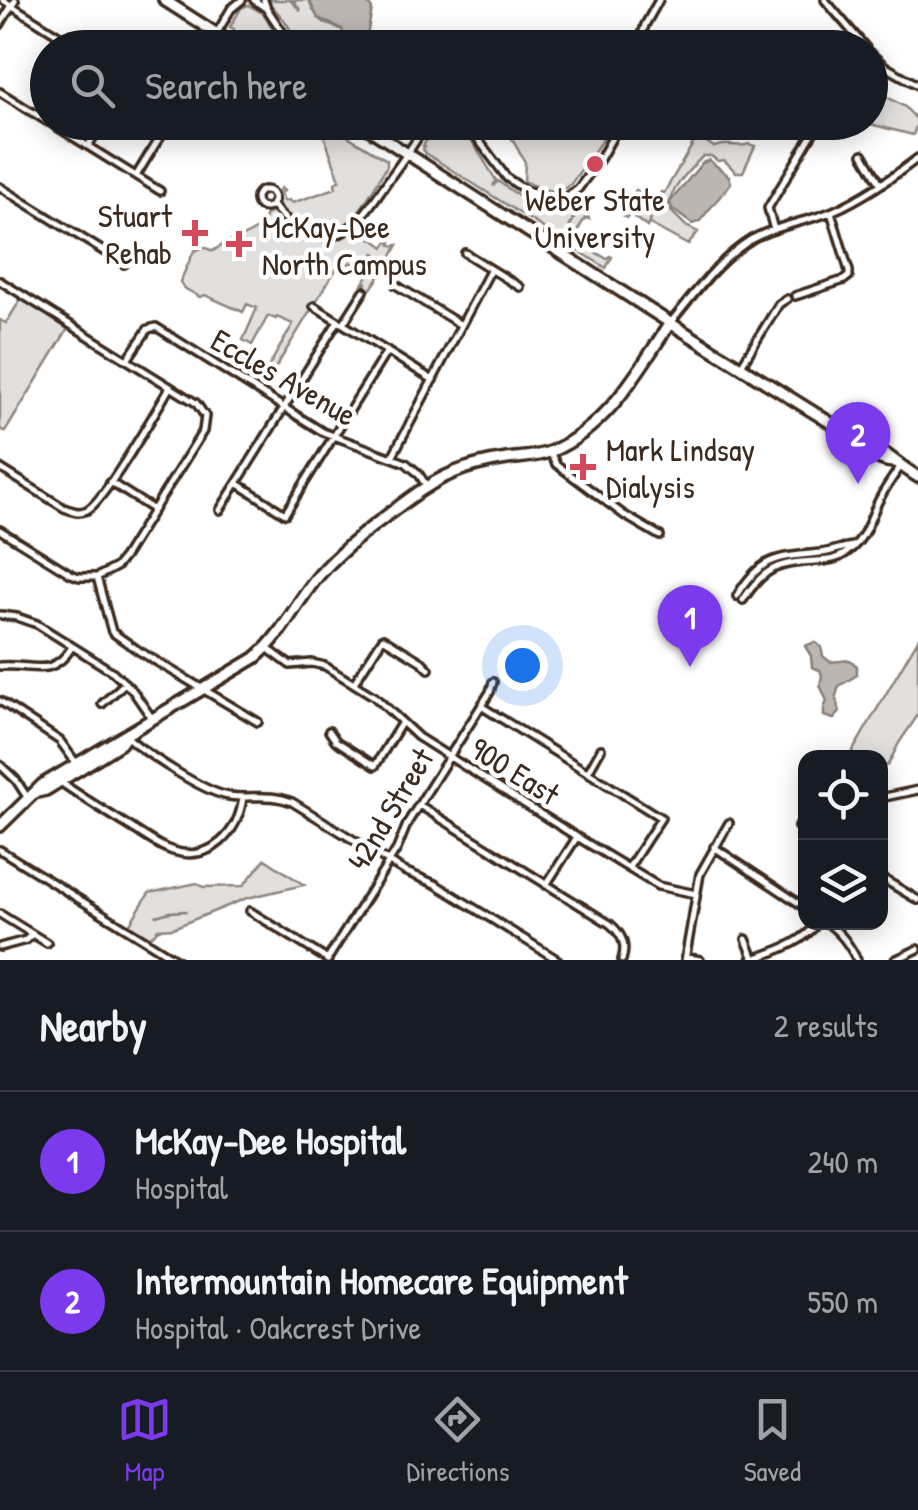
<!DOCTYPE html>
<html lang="en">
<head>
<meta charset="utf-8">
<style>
	:root { --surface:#171b24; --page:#242831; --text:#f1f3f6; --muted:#9ea1a6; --line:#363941; --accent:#7c3aed }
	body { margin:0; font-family:"Patrick Hand",sans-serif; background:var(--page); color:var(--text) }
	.controls { position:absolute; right:30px; bottom:30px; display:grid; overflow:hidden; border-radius:20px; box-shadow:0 5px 25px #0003 }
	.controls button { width:90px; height:90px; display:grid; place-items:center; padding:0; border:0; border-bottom:2px solid var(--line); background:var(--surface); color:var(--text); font:50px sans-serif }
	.you { position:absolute; left:522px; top:665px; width:35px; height:35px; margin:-25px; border:8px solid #fff; border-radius:50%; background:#1a73e8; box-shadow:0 0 0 15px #1a73e833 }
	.badge { display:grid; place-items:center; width:65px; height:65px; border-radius:50%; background:var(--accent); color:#fff; font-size:32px; font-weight:700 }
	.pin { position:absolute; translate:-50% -82px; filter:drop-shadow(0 2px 5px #0008) }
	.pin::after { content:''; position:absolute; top:52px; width:35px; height:30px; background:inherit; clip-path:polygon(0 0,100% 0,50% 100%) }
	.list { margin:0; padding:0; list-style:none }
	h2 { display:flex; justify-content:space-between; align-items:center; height:130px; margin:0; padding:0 40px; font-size:42px }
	h2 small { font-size:32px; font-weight:400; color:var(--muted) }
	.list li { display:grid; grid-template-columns:65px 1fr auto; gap:30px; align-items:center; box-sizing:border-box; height:140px; padding:0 40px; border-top:2px solid var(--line) }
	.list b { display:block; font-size:38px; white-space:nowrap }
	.list p { margin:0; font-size:32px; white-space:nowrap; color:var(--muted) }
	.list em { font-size:32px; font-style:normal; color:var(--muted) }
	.icon { flex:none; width:55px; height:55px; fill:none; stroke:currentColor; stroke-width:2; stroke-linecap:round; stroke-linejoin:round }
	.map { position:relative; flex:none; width:918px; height:960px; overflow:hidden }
	.search { position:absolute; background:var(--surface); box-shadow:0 5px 25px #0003; left:30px; right:30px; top:30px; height:110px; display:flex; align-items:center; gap:25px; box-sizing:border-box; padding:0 35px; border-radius:55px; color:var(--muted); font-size:38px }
	.sheet { height:410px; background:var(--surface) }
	nav { display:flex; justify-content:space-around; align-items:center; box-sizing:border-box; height:140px; border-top:2px solid var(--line); background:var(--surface); font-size:28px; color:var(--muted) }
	nav a { display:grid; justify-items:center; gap:5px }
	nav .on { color:var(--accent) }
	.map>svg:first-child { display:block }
	.green { fill:#e2e0de; stroke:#8e857e; stroke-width:2.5 }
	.water { fill:#bcb6b3; stroke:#887e77; stroke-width:2.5 }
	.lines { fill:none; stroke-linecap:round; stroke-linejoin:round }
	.stream { stroke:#887e77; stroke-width:2.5 }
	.minor-casing { stroke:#3b2a1e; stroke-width:12 }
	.major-casing { stroke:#3b2a1e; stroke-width:16 }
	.minor { stroke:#fff; stroke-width:5 }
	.major { stroke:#fff; stroke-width:9 }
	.poi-dot { fill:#d1495b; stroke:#fff; stroke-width:4 }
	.labels { text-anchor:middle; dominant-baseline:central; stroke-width:9; stroke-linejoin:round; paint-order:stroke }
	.poi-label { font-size:32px; fill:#3b2a1e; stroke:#fff; text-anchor:start }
	.street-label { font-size:32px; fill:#3b2a1e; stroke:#fff }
</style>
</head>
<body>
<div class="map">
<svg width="918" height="960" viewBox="0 0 918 960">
	<rect width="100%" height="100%" fill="#fff"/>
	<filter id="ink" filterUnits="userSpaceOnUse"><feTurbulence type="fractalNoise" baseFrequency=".01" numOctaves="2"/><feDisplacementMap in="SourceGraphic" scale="20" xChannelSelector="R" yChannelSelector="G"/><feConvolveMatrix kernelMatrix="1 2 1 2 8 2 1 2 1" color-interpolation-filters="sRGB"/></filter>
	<g filter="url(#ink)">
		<path class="green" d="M267,0H290L301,11L293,0H309C316,18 323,25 342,29L347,47L327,45L318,36V44L322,43L330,47H312L298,42L285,21Z
			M248,5L264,14L283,47H257L232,32L234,29L230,27L241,8Z
			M871,88L905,107L918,121L913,135L866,123L870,122Z
			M437,122L453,123L472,141L496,180L493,186L498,181C520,199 546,210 574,204L577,208L569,228L579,210L588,216L589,219L585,218L575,235L581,241L588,243L587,247L607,259L610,256L612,257L606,268L425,153L423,149L425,147L423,146Z
			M276,123H326L387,160V166C368,195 354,238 313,232L311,227C298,227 288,218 278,207L277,193L281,188L284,191L281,193L284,201L289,200L292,203L336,188L335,183L340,180L323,133L318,135L310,131L308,126L296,130L289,126L278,127Z
			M503,123H614L571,184C555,197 541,189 524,181L525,162Z
			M702,139L714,147C729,141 739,149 749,144L755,146L743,172H736L724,160L718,161L711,156H703C689,170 671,188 668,208L686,226L698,232L688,245L650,224L651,218L647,227L630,214L626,218L623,216L624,211L605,200L608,195L625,207L630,206L632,209L644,217L650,216L651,210L644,215L633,208L631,204L636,205L640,200L634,193L636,190L656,201L661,192L664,193L694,142Z
			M270,213H274C293,233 319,250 347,234C354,230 359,224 365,219L370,224L366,225L362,231L384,247L390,238L392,239L390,244L394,246L398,245L388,263L375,253L367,265L381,274L370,290L365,288L366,283L361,286L369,274L351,262L347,265L342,263L336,269L263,388L258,385L293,324L277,317L276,319L268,316L252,345L243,340L257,308L247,304L243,312L205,295L200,297L184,288L180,282L194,251L204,247L213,251C231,237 259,238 266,215Z
			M21,299L69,327L5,432L0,429V320L6,323Z
			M918,639V715L899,743L888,765L881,767L880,758L849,757Z
			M265,859L304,885L247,898L173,928L158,929L150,938L129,925L149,893L197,883L203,887L243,886Z"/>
		<path class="water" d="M309,0H366L372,9L365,47H346L342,29L318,18Z
			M709,160L729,176L731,183L699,222L692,224L672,209L670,202L702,163Z
			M815,642L821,647L823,656L830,662L850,660L857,666V675L839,686L836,696L840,712L834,719L824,716V708L827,701L820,685L822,675L820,670L812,667L811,656L805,646Z"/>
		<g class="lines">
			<path class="stream" d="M156,916L170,912L186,911"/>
			<g class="minor-casing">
				<path id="minor" d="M3,0L79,48
					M254,0L264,7
					M264,0L267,9L293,48
					M825,0L866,48
					M0,25L15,0
					M208,48L231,9L242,0
					M638,48L645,25L659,0
					M870,53L886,67L918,85
					M0,92L48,122
					M49,122L160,191
					M465,122L507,178L525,190L556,199L567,197L578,189L600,159L621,122
					M88,146L103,122
					M863,154L880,183
					M136,176L169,122
					M0,187L124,264
					M256 199a9 9 0 1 1 18 0a9 9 0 1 1-18 0Z
					M272,204C290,229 326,250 353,225C367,213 377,196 387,182C401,162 416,143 427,122
					M774,230L768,208L813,133
					M465,253L520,287
					M0,281L196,403L205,416L203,431L124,557L116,567L97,577
					M396,285L461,325
					M795,296L844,280L849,276V271L831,212
					M314,306L433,380
					M671,322C696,292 719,259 752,239C777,225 807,222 833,211C859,200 895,176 918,158
					M343,324L364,291
					M127,360L148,329L156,327L323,432L406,463L418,473L426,485
					M741,366L779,304L787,299
					M550,452L556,464L624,515L660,536
					M392,457L491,269
					M0,468L64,508C72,511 79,514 87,510C104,502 157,409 170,387
					M110,482L154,510
					M237,483L285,514L387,351
					M220,510L338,321
					M0,530L71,574L79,577H97L112,632L139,651L258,722
					M737,596C761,556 778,557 821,553C832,552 842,547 853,546
					M743,600C764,567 778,563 816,561C826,561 837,560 846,553C866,539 869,520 879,500C885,488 893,477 901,466
					M0,615L17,617L37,624L113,672L133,691L153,720
					M267,648L290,665L312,663L325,666L375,697L418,737L577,837L658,886L696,894
					M0,666C32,663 51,680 72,647
					M354,683L383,638L422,662L429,669
					M0,701L60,741L76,763
					M102,704L125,683
					M481,706L661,818L629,867
					M329,731L336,741L375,766L402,722
					M126,736C145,753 205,793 229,796C252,799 270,793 292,802L404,871L435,884L558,960
					M0,765L16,780L27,797
					M588,772L601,749
					M59,781C83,798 108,813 132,828C145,836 159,847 173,851C211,863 239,832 243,797
					M880,798L918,790
					M419,805L610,924C622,934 627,945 622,960
					M798,827L806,832
					M714,847L806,908
					M0,850L177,960
					M880,877L918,900
					M546,885L577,837
					M250,911L328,960
					M0,914L47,943
					M826,922C841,933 849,944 857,960
					M746,939L754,959
					M0,947L26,940L32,934
					M685,957L700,960
					M327,960L397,849L408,822L490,692L493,682
					M685,960L700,874L729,823
					M751,960C775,951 803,944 818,922
					M895,960L918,949"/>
			</g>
			<g class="major-casing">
				<path id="major" d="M164,0L239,48
					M358,122L678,328L847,433C874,442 894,462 918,477
					M848,435C858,447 878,461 893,462
					M37,792L46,790L120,744L126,736
					M0,826L43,784L255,658C284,634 296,601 321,573C345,546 379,521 409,499C441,475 466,465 507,459C522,457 538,457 552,451C608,427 638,371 670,323"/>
			</g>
			<use href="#minor" class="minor"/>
			<use href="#major" class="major"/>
		</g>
	</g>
	<g class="poi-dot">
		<circle cx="595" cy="164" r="10"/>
		<path d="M190 218h10v10h10v10h-10v10h-10v-10h-10v-10h10z"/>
		<path d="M234 229h10v10h10v10h-10v10h-10v-10h-10v-10h10z"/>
		<path d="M578 452h10v10h10v10h-10v10h-10v-10h-10v-10h10z"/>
	</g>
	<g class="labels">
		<g class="poi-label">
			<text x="595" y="199" text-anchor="middle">Weber State<tspan x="595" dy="37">University</tspan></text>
			<text x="172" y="215" text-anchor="end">Stuart<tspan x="172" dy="37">Rehab</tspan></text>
			<text x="262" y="226">McKay-Dee<tspan x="262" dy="37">North Campus</tspan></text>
			<text x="606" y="449">Mark Lindsay<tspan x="606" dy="37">Dialysis</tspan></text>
		</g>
		<g class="street-label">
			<text transform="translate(284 377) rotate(30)">Eccles Avenue</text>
			<text transform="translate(515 771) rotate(32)">900 East</text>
			<text transform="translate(390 809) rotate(-59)">42nd Street</text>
		</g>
	</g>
</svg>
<div class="controls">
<button><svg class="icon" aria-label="locate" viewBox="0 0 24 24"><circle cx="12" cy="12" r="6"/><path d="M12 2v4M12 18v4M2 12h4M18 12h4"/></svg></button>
<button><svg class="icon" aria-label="layers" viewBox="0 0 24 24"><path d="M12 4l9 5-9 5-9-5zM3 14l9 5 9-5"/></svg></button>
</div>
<div class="you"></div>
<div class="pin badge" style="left:690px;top:667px">1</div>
<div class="pin badge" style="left:858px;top:484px">2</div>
<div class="search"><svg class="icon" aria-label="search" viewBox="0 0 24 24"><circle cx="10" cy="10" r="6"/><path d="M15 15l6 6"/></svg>Search here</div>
</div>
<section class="sheet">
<h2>Nearby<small>2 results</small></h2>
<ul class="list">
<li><span class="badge">1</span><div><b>McKay-Dee Hospital</b><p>Hospital</p></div><em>240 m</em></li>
<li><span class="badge">2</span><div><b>Intermountain Homecare Equipment</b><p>Hospital · Oakcrest Drive</p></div><em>550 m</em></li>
</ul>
</section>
<nav>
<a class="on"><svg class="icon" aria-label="map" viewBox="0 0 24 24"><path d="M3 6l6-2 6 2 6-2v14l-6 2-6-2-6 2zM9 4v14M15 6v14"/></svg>Map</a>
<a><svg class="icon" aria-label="directions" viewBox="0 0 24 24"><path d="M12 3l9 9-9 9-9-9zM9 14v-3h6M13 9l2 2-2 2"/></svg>Directions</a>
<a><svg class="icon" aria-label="saved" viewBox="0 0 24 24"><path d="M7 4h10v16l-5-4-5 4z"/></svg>Saved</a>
</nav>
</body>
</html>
